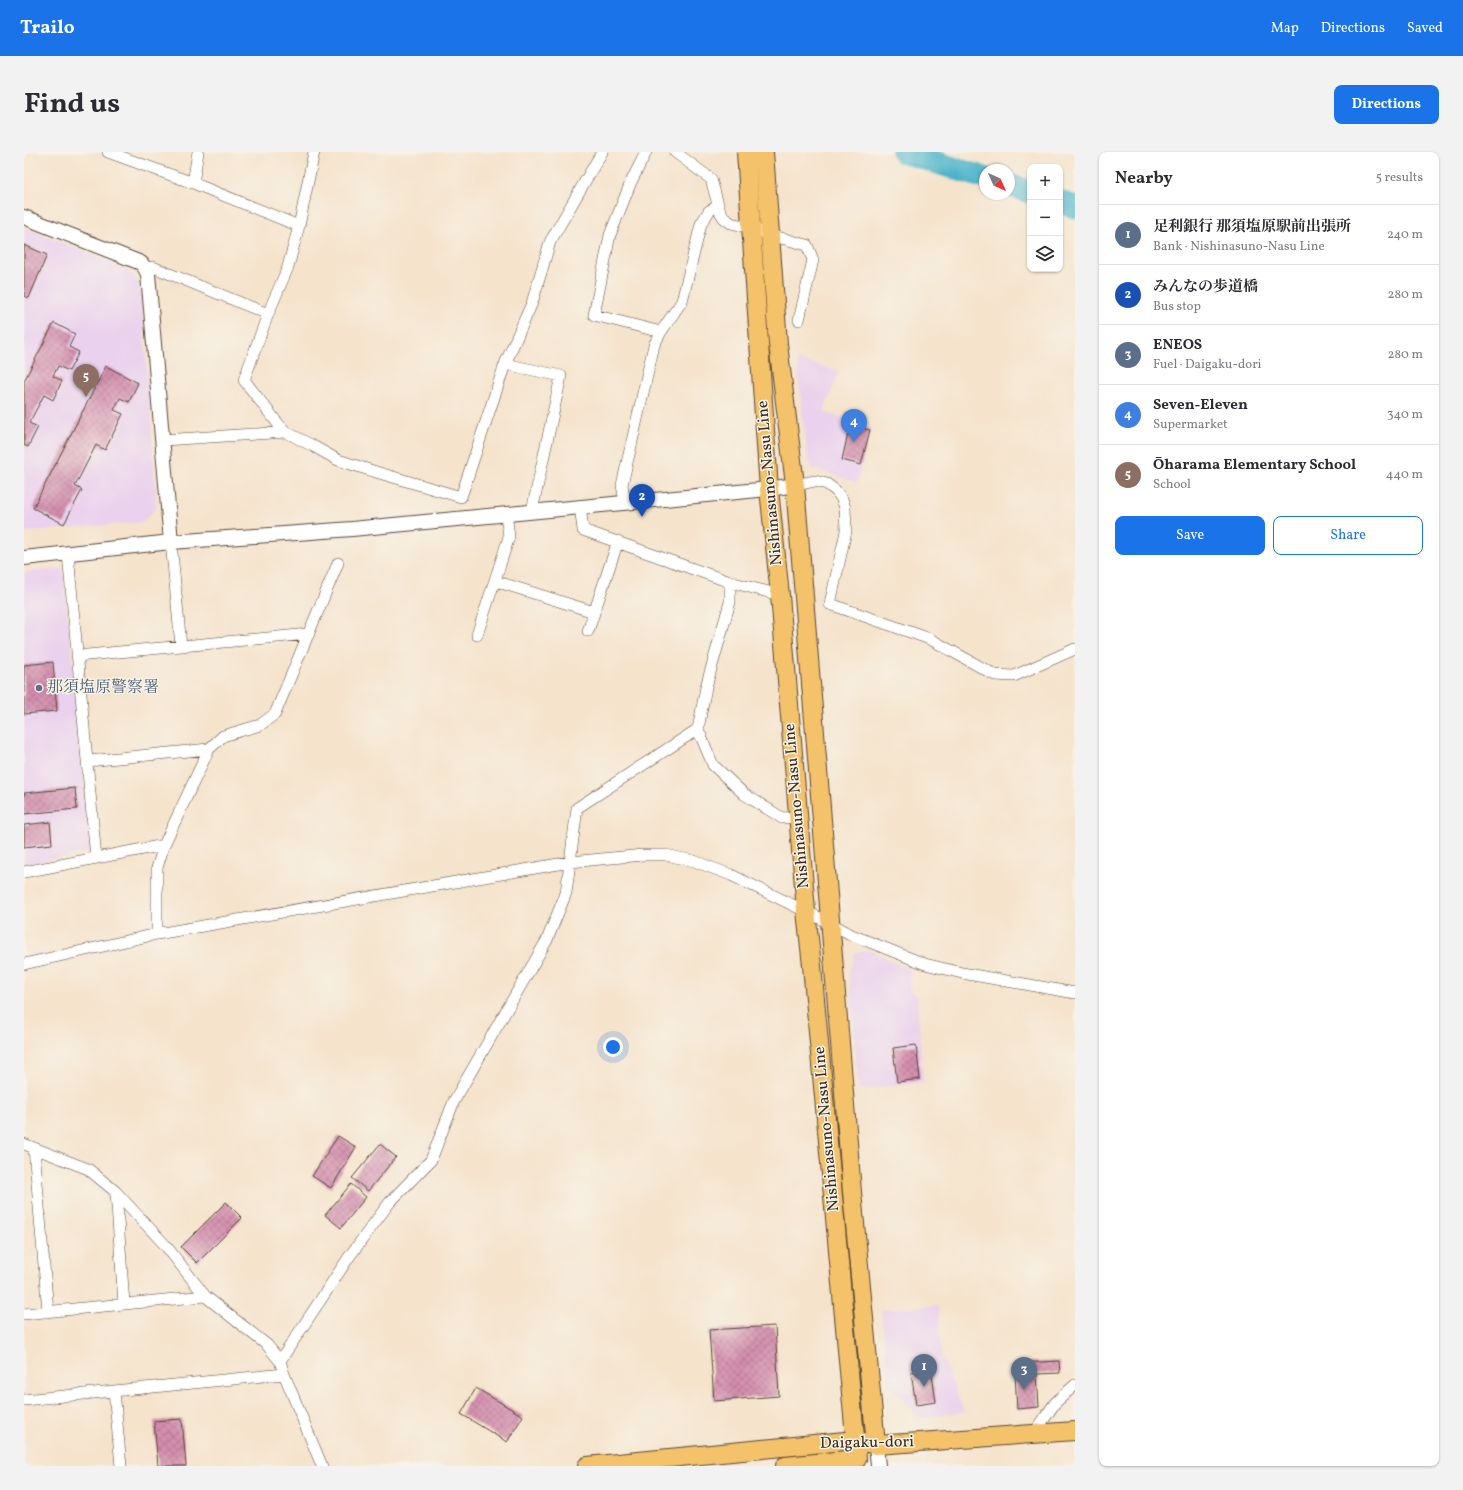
<!DOCTYPE html>
<html lang="en">
<head>
<meta charset="utf-8">
<style>
	:root { --surface:#fff; --page:#f2f2f3; --text:#2b2b33; --muted:#7c7c81; --line:#e1e1e2; --accent:#1a73e8 }
	body { margin:0; font-family:Vollkorn,"Noto Serif JP",serif; background:var(--page); color:var(--text) }
	.controls { position:absolute; right:12px; top:12px; display:grid; overflow:hidden; border-radius:8px; box-shadow:0 1px 3px #0004 }
	.controls button { width:36px; height:36px; display:grid; place-items:center; padding:0; border:0; border-bottom:1px solid var(--line); background:var(--surface); color:var(--text); font:20px sans-serif }
	.compass { position:absolute; left:955px; top:12px; width:36px; height:36px; border-radius:50%; background:var(--surface); box-shadow:0 1px 3px #0004; rotate:135deg }
	.you { position:absolute; left:589px; top:895px; width:14px; height:14px; margin:-10px; border:3px solid #fff; border-radius:50%; background:#1a73e8; box-shadow:0 0 0 6px #1a73e833 }
	.badge { display:grid; place-items:center; width:26px; height:26px; border-radius:50%; background:var(--accent); color:#fff; font-size:13px; font-weight:700 }
	.pin { position:absolute; translate:-50% -33px; filter:drop-shadow(0 1px 2px #0008) }
	.pin::after { content:''; position:absolute; top:21px; width:14px; height:12px; background:inherit; clip-path:polygon(0 0,100% 0,50% 100%) }
	.list { margin:0; padding:0; list-style:none }
	h2 { display:flex; justify-content:space-between; align-items:center; height:52px; margin:0; padding:0 16px; font-size:17px }
	h2 small { font-size:13px; font-weight:400; color:var(--muted) }
	.list li { display:grid; grid-template-columns:26px 1fr auto; gap:12px; align-items:center; box-sizing:border-box; height:60px; padding:0 16px; border-top:1px solid var(--line) }
	.list b { display:block; font-size:15px; white-space:nowrap }
	.list p { margin:0; font-size:13px; white-space:nowrap; color:var(--muted) }
	.list em { font-size:13px; font-style:normal; color:var(--muted) }
	.actions { display:flex; gap:8px; padding:12px 16px }
	.actions a { flex:1; padding:9px 0; border:1px solid var(--accent); border-radius:8px; text-align:center; font-size:14px; color:var(--accent) }
	.actions .main { background:var(--accent); color:#fff }
	.icon { flex:none; width:22px; height:22px; fill:none; stroke:currentColor; stroke-width:2; stroke-linecap:round; stroke-linejoin:round }
	.map { position:relative; flex:none; width:1051px; height:1314px; overflow:hidden; border-radius:8px }
	header { display:flex; align-items:center; gap:24px; box-sizing:border-box; height:56px; padding:0 20px; background:var(--accent); color:#fff }
	header strong { font-size:19px }
	nav { display:flex; gap:22px; margin-inline-start:auto; font-size:14px }
	.intro { display:flex; align-items:center; justify-content:space-between; box-sizing:border-box; height:96px; padding:0 24px }
	h1 { margin:0; font-size:28px }
	.button { padding:10px 18px; border-radius:8px; background:var(--accent); color:#fff; font-size:14px; font-weight:700 }
	main { display:flex; gap:24px; padding:0 24px }
	aside { flex:1; background:var(--surface); border-radius:8px; box-shadow:0 1px 3px #0004 }
	.map>svg:first-child { display:block }
	.built { fill:#ead1ed }
	.lines { fill:none; stroke-linecap:round; stroke-linejoin:round }
	.river { stroke:#4ab2c9; stroke-width:23 }
	.building { fill:url(#building-cross-hatch) }
	.minor-casing { stroke:#574638; stroke-width:12 }
	.tertiary-casing { stroke:#574638; stroke-width:16 }
	.primary-casing { stroke:#574638; stroke-width:20 }
	.minor { stroke:#fff; stroke-width:11 }
	.tertiary { stroke:#fff; stroke-width:14 }
	.primary { stroke:#f4c26a; stroke-width:18 }
	.service-dot { fill:#5c6f8a; stroke:#f7f3e8; stroke-width:1.5 }
	.labels { text-anchor:middle; dominant-baseline:central; stroke-width:3; stroke-linejoin:round; paint-order:stroke }
	.street-label { font-size:16px; fill:#3b2a1e; stroke:#f7f3e8 }
	.service-label { font-size:16px; fill:#4e5e75; stroke:#f7f3e8; text-anchor:start }
</style>
</head>
<body>
<header>
<strong>Trailo</strong>
<nav><a>Map</a><a>Directions</a><a>Saved</a></nav>
</header>
<div class="intro"><h1>Find us</h1><a class="button">Directions</a></div>
<main>
<div class="map">
<svg width="1051" height="1314" viewBox="0 0 1051 1314">
	<defs>
		<pattern id="building-cross-hatch" width="8" height="8" patternUnits="userSpaceOnUse"><rect width="8" height="8" fill="#d48eae"/><path d="M0 0l8 8M0 8l8-8" fill="none" stroke="#ad748d"/></pattern>
	</defs>
	<rect width="100%" height="100%" fill="#f7f3e8"/>
	<filter id="ink" filterUnits="userSpaceOnUse"><feTurbulence type="fractalNoise" baseFrequency=".025" numOctaves="2"/><feDisplacementMap in="SourceGraphic" scale="8" xChannelSelector="R" yChannelSelector="G"/><feConvolveMatrix kernelMatrix="1 2 1 2 8 2 1 2 1" color-interpolation-filters="sRGB"/></filter>
	<filter id="wash" filterUnits="userSpaceOnUse"><feTurbulence type="fractalNoise" baseFrequency=".012" numOctaves="4" result="noise"/><feDisplacementMap in="SourceGraphic" scale="16" xChannelSelector="R" yChannelSelector="G"/><feGaussianBlur stdDeviation="0.9" result="paint"/><feColorMatrix in="noise" values="0 0 0 0 0 0 0 0 0 0 0 0 0 0 0 0 0 1.4 0 .05"/><feComposite in="paint" operator="in"/></filter>
	<g filter="url(#wash)">
		<rect width="100%" height="100%" fill="#f5e3cc"/>
		<path class="built" d="M0,75L104,117L117,135L133,354L119,370L0,380Z
			M773,207L815,219L800,260L847,275L833,331L788,316L783,303Z
			M39,417L67,699L0,713V420Z
			M845,798L887,818L885,838L893,844L899,930L835,938L825,820L832,801Z
			M914,1153L917,1203L940,1260L897,1266L865,1233L857,1158Z"/>
		<g class="lines">
			<path class="river" d="M879,0L961,26
				M985,33L1006,40
				M1036,50L1051,55"/>
		</g>
		<g id="blocks">
			<path class="building" d="M0,93L23,103L5,146L0,144Z
				M30,171L51,182L45,195L55,200L45,219L34,214L29,224L38,229L29,248L20,243L5,271L14,275L4,295L0,293V229Z
				M82,214L114,231L105,250L96,246L90,258L99,262L81,298L72,293L51,334L58,338L40,372L9,356Z
				M826,273L846,278L837,313L818,308Z
				M29,510L33,559L0,562V513Z
				M51,636L53,657L0,662V641Z
				M26,670L28,692L0,695V673Z
				M892,893L896,927L873,930L869,896Z
				M314,984L332,995L307,1036L288,1024Z
				M356,992L372,1005L344,1039L328,1026Z
				M327,1032L342,1045L317,1076L301,1063Z
				M202,1050L218,1066L173,1111L157,1095Z
				M751,1174L755,1244L690,1249L685,1178Z
				M1035,1209L1036,1221L1013,1222L1015,1255L993,1257L991,1222L997,1221L996,1211Z
				M907,1217L912,1250L892,1253L887,1220Z
				M452,1236L499,1264L483,1290L437,1262Z
				M158,1267L162,1314H134L130,1269Z"/>
		</g>
	</g>
	<g filter="url(#ink)">
		<use href="#blocks" fill-opacity="0" stroke="#574638" stroke-width="1"/>
		<g class="lines">
			<g class="minor-casing">
				<path id="minor" d="M84,0L169,31L275,74
					M290,0L275,74L264,115L244,162L220,228L255,273L262,280L289,294L314,308L352,320L437,345L481,212L508,151L526,90L578,0
					M622,0L607,30L586,83L570,163L637,180L658,149L677,72L685,59L694,54
					M651,0L687,27L696,60L700,66L707,71L728,76L746,83L783,93L789,108L775,168
					M169,31L174,0
					M121,116L129,115L244,162
					M481,212L537,224L508,359
					M139,288L262,280
					M771,333L791,329L803,332L812,339L818,347L821,356L822,379L806,452L906,487L971,523L990,524L1051,497
					M601,350L598,333L630,193L637,180
					M556,354L559,378L706,430L756,443
					M147,390L157,494
					M44,402L72,706
					M471,429L570,460
					M564,479L594,389
					M453,483L485,385L482,361
					M53,504L285,482
					M674,577L689,613L720,642L758,666L774,665
					M64,609L185,597
					M0,720L140,693
					M133,782V716L140,693L185,597L199,584L236,573L251,562L314,411
					M0,812L133,782L546,710L619,703H642L670,709L707,723L806,771L828,783L901,812L938,821L1051,841
					M0,992L64,1017L92,1040L142,1094L181,1144L243,1193L256,1209L260,1222L298,1314
					M10,996L24,1160
					M92,1040L100,1152
					M0,1162L181,1144
					M256,1209L325,1105L366,1050L407,1008L430,949L523,788L542,741L553,656L674,577L682,535L706,450V430
					M90,1239L97,1314
					M0,1248L260,1222
					M1009,1283L1031,1251L1051,1233"/>
			</g>
			<g class="tertiary-casing">
				<path id="tertiary" d="M0,65L117,111L121,116L124,122L147,390
					M0,406L147,390L328,377L745,337L771,333
					M852,1293L854,1314"/>
			</g>
			<g class="primary-casing">
				<path id="primary" d="M722,0L745,337L756,443L782,759L788,814L833,1307
					M740,0L754,192L771,333L828,1040L852,1293
					M563,1314L831,1288L852,1293L1051,1279
					M761,1314L833,1307"/>
			</g>
			<use href="#minor" class="minor"/>
			<use href="#tertiary" class="tertiary"/>
			<use href="#primary" class="primary"/>
		</g>
	</g>
	<circle class="service-dot" cx="15" cy="536" r="4"/>
	<g class="labels">
		<g class="street-label">
			<text transform="translate(746 331) rotate(-95)">Nishinasuno-Nasu Line</text>
			<text transform="translate(773 654) rotate(-95)">Nishinasuno-Nasu Line</text>
			<text transform="translate(803 977) rotate(-95)">Nishinasuno-Nasu Line</text>
			<text transform="translate(843 1291) rotate(-1)">Daigaku-dori</text>
		</g>
		<g class="service-label">
			<text x="23" y="536">那須塩原警察署</text>
		</g>
	</g>
</svg>
<div class="controls">
<button>+</button>
<button>−</button>
<button><svg class="icon" aria-label="layers" viewBox="0 0 24 24"><path d="M12 4l9 5-9 5-9-5zM3 14l9 5 9-5"/></svg></button>
</div>
<svg class="compass" viewBox="-18 -18 36 36"><path d="M0-13l5 13h-10z" fill="#e53935"/><path d="M0 13l5-13h-10z" fill="#7c7c81"/></svg>
<div class="you"></div>
<div class="pin badge" style="left:900px;top:1235px;background:#5c6f8a">1</div>
<div class="pin badge" style="left:618px;top:365px;background:#1a4fb4">2</div>
<div class="pin badge" style="left:1000px;top:1238px;background:#5c6f8a">3</div>
<div class="pin badge" style="left:830px;top:290px;background:#3f7fe0">4</div>
<div class="pin badge" style="left:62px;top:245px;background:#8d6e63">5</div>
</div>
<aside>
<h2>Nearby<small>5 results</small></h2>
<ul class="list">
<li><span class="badge" style="background:#5c6f8a">1</span><div><b>足利銀行 那須塩原駅前出張所</b><p>Bank · Nishinasuno-Nasu Line</p></div><em>240 m</em></li>
<li><span class="badge" style="background:#1a4fb4">2</span><div><b>みんなの歩道橋</b><p>Bus stop</p></div><em>280 m</em></li>
<li><span class="badge" style="background:#5c6f8a">3</span><div><b>ENEOS</b><p>Fuel · Daigaku-dori</p></div><em>280 m</em></li>
<li><span class="badge" style="background:#3f7fe0">4</span><div><b>Seven-Eleven</b><p>Supermarket</p></div><em>340 m</em></li>
<li><span class="badge" style="background:#8d6e63">5</span><div><b>Ōharama Elementary School</b><p>School</p></div><em>440 m</em></li>
</ul>
<div class="actions"><a class="main">Save</a><a>Share</a></div>
</aside>
</main>
</body>
</html>
